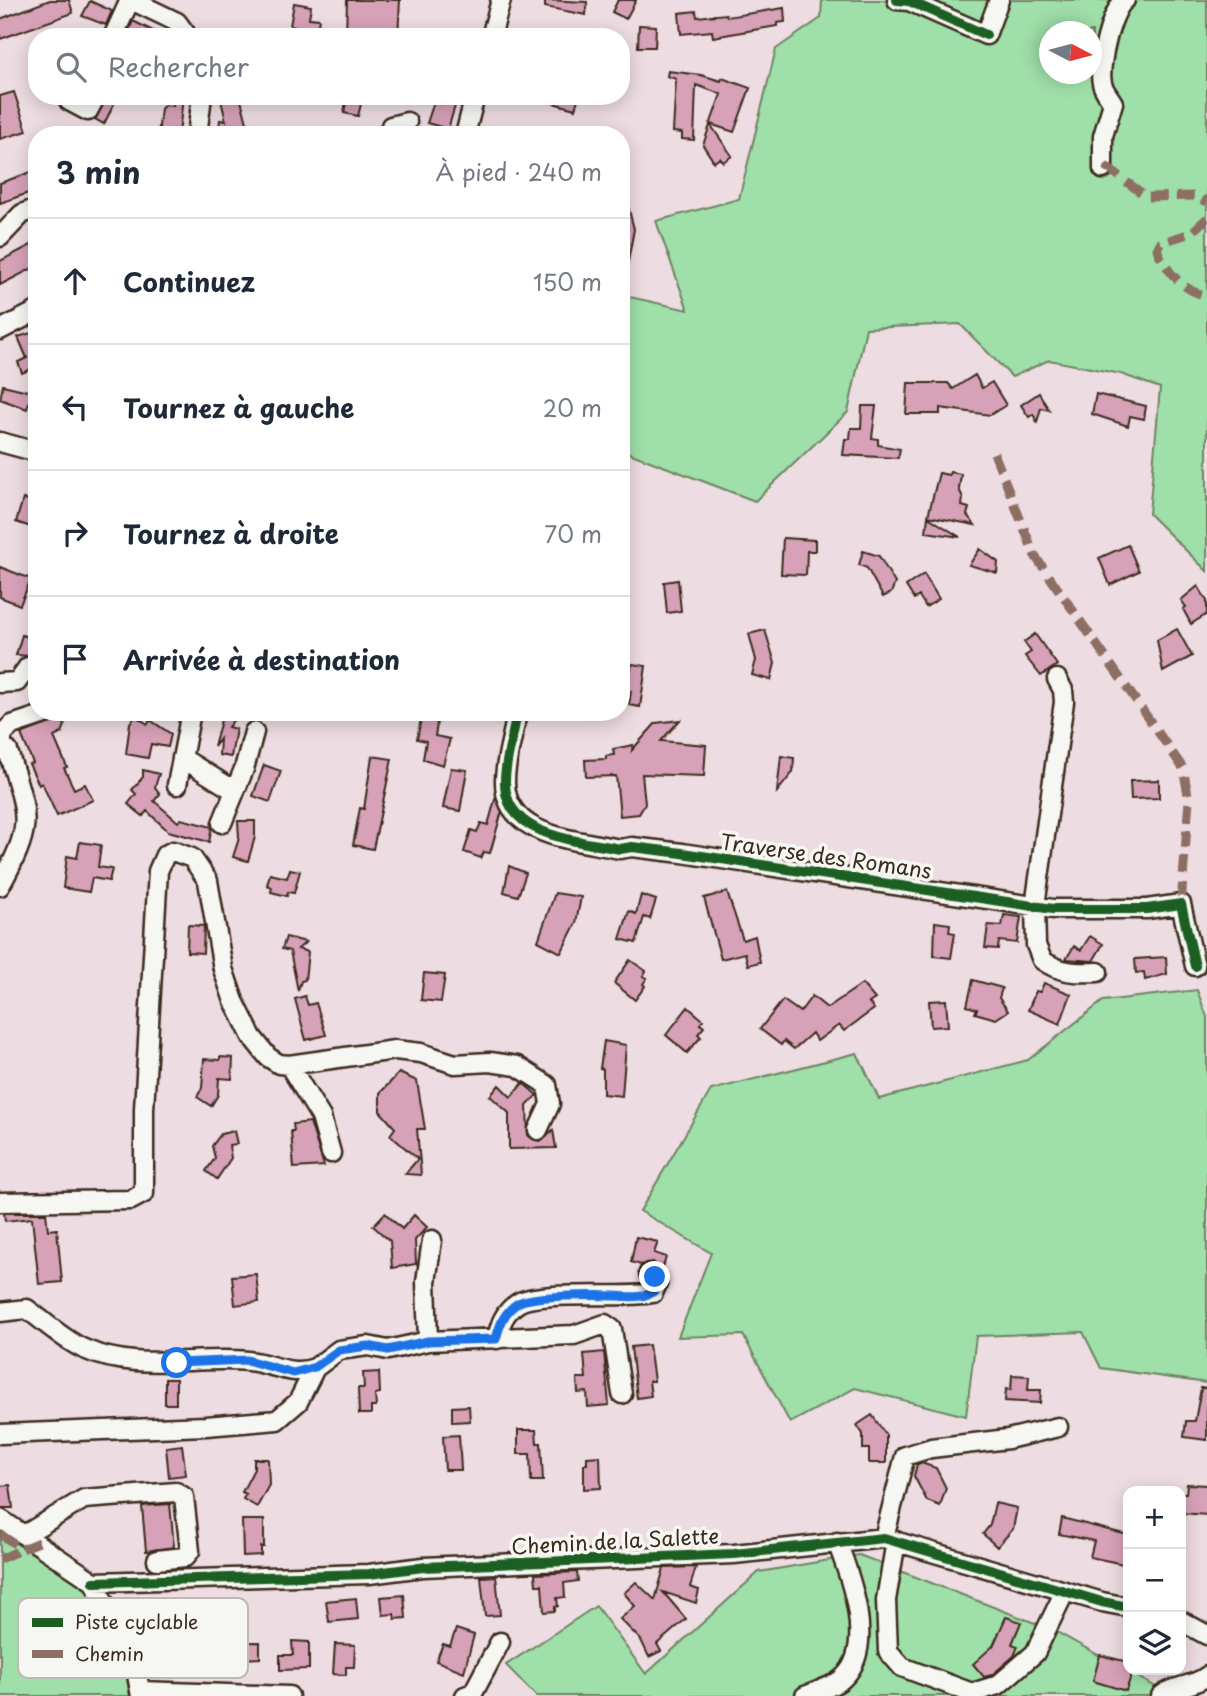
<!DOCTYPE html>
<html lang="fr">
<head>
<meta charset="utf-8">
<style>
	:root { --surface:#fff; --page:#f2f2f3; --text:#1f2937; --muted:#747a83; --line:#e0e1e3 }
	body { margin:0; font-family:"Playpen Sans",sans-serif; background:var(--page); color:var(--text) }
	.controls { position:absolute; right:21px; bottom:21px; display:grid; overflow:hidden; border-radius:14px; box-shadow:0 4px 18px #0003 }
	.controls button { width:63px; height:63px; display:grid; place-items:center; padding:0; border:0; border-bottom:2px solid var(--line); background:var(--surface); color:var(--text); font:35px sans-serif }
	.compass { position:absolute; left:1039px; top:21px; width:63px; height:63px; border-radius:50%; background:var(--surface); box-shadow:0 4px 18px #0003; rotate:96deg }
	.stop { position:absolute; width:21px; height:21px; margin:-16px; border:5px solid #1a73e8; border-radius:50%; background:#fff }
	.stop.end { background:#1a73e8; border-color:#fff; box-shadow:0 2px 7px #0008 }
	.list { margin:0; padding:0; list-style:none }
	h2 { display:flex; justify-content:space-between; align-items:center; height:91px; margin:0; padding:0 28px; font-size:30px }
	h2 small { font-size:23px; font-weight:400; color:var(--muted) }
	.list li { display:grid; grid-template-columns:46px 1fr auto; gap:21px; align-items:center; box-sizing:border-box; height:126px; padding:0 28px; border-top:2px solid var(--line) }
	.list b { display:block; font-size:26px; white-space:nowrap }
	.list em { font-size:23px; font-style:normal; color:var(--muted) }
	.icon { flex:none; width:38px; height:38px; fill:none; stroke:currentColor; stroke-width:2; stroke-linecap:round; stroke-linejoin:round }
	.map { position:relative; flex:none; width:1207px; height:1696px; overflow:hidden }
	.search { position:absolute; background:var(--surface); box-shadow:0 4px 18px #0003; left:28px; top:28px; width:602px; height:77px; display:flex; align-items:center; gap:18px; box-sizing:border-box; padding:0 24px; border-radius:28px; color:var(--muted); font-size:26px }
	.panel { position:absolute; background:var(--surface); box-shadow:0 4px 18px #0003; left:28px; top:126px; width:602px; height:595px; border-radius:28px }
	.map>svg:first-child { display:block }
	.green { fill:#9fdfa9; stroke:#6d8464; stroke-width:2; fill-rule:evenodd }
	.building { fill:#d7a1b8; stroke:#3b2a1e; stroke-width:2 }
	.lines { fill:none; stroke-linecap:round; stroke-linejoin:round }
	.minor-casing { stroke:#3b2a1e; stroke-width:23 }
	.minor { stroke:#f6f6f2; stroke-width:18 }
	.quiet { stroke:#8d6e63; stroke-width:9; stroke-dasharray:18 9; stroke-linecap:butt }
	.cycleway-casing { stroke:#f6f6f2; stroke-width:15 }
	.cycleway { stroke:#1b5e20; stroke-width:10 }
	.route { stroke:#1a73e8; stroke-width:9 }
	.labels { text-anchor:middle; dominant-baseline:central; stroke-width:7; stroke-linejoin:round; paint-order:stroke }
	.street-label { font-size:21px; fill:#3b2a1e; stroke:#f6f6f2 }
	.key { fill:#f6f6f2; stroke:#beb9b2; stroke-width:2 }
	.key-label { font-size:19px; fill:#3b2a1e }
</style>
</head>
<body>
<div class="map">
<svg width="1207" height="1696" viewBox="0 0 1207 1696">
	<rect width="100%" height="100%" fill="#eddce1"/>
	<filter id="ink" filterUnits="userSpaceOnUse"><feTurbulence type="fractalNoise" baseFrequency=".0143" numOctaves="2"/><feDisplacementMap in="SourceGraphic" scale="14" xChannelSelector="R" yChannelSelector="G"/><feConvolveMatrix kernelMatrix="1 2 1 2 8 2 1 2 1" color-interpolation-filters="sRGB"/></filter>
	<g filter="url(#ink)">
		<path class="green" d="M822,0H1207V571L1149,514L1160,388L1121,374L1049,360L1012,377L960,324L866,328L848,412L755,501L621,450V295L688,310L656,221L739,199L776,49L821,18ZM1050,32H1092V74H1050Z
			M1197,990L1207,1017V1383L1101,1368L1083,1332L976,1336L966,1416L855,1388L790,1423L743,1335L678,1337L711,1253L640,1211L711,1090L857,1053L879,1099L1028,1060L1103,1001Z
			M0,1534L90,1587L126,1674L130,1696H0Z
			M859,1555L1053,1630L1172,1696H536L506,1665L596,1606L646,1674L759,1572Z"/>
		<path class="building" d="M50,0H69L73,13L0,39V19Z
			M347,0H400L398,37H346Z
			M545,0L587,2L586,15L545,7Z
			M618,0H636L626,19L612,12Z
			M90,1L112,11L106,25L82,16Z
			M294,3L311,6L309,18L319,19L316,37H293L295,27L290,26Z
			M784,8L785,22L777,23V26L713,37L712,31L681,34L679,13L696,11L697,17L726,14L727,17Z
			M133,21L165,37H126Z
			M639,25L656,26L655,47H638Z
			M668,71L701,75L721,81L722,78L750,88L734,132L710,124L732,156L723,162L720,158L714,162L703,145L721,94L696,85L694,140L682,139V133L673,132L676,79L667,76Z
			M14,92L27,131L0,139V96Z
			M107,96H118L104,124L95,119Z
			M171,96H183L179,135H158L161,109L164,105L173,106Z
			M220,96H240L248,127H240V135H218L220,120L226,121Z
			M347,96H363L358,116L344,113Z
			M444,96H458L448,129L427,123L434,102L441,104Z
			M543,96H579L575,109L542,100Z
			M37,170V190L0,203V183Z
			M625,195L634,229L627,267L621,266V196Z
			M37,242V266L0,285V261Z
			M37,331V381H36L31,369L22,373L18,362L27,358L18,337Z
			M975,375L982,388L992,382L1006,405L990,415L940,408V414H906L908,383H948L953,389Z
			M3,385L32,392L27,409L0,399Z
			M1039,393L1049,410L1041,408L1037,422L1033,414L1029,417L1021,405Z
			M1096,394L1146,406L1144,419L1130,416L1128,426L1092,414Z
			M862,406H876L872,438L878,439V445L900,449L898,458L843,455L845,439H850L851,428H861Z
			M950,472L961,474L959,489L963,498L962,506L969,508L967,515L975,525L928,516L939,473L949,475Z
			M23,499L37,504V529L16,522Z
			M928,517L960,537L926,532Z
			M783,538L815,540V551H807L806,575L781,574Z
			M1128,545L1139,571L1110,585L1099,558Z
			M980,549L998,562L997,573L969,565Z
			M863,551L879,556L895,583L891,593L883,597L867,568L859,565Z
			M0,567L31,579L20,605L0,597Z
			M924,574L939,599L926,607L919,596L914,599L906,586Z
			M678,580L681,611L667,613L664,582Z
			M1198,586L1207,601V614L1191,624L1183,609L1186,607L1181,600Z
			M1177,629L1192,656L1163,672L1157,640Z
			M765,630L775,663L771,680L752,675L756,660L749,634Z
			M1035,634L1057,665L1041,676L1025,656L1031,652L1024,642Z
			M22,635L37,640V660L30,656L16,655Z
			M632,664L646,666L640,707L629,705L631,691L626,690Z
			M223,712L236,717L228,727L236,729L231,757L219,755L220,739L214,747Z
			M427,712H439L435,736L450,739L443,765L423,759L426,741L417,739L422,714Z
			M135,716L148,724L150,720L171,734L168,747L151,744L148,758L126,754L130,723Z
			M60,719L65,725L62,733L54,737L67,767L64,768L74,789L85,784L93,800L57,816L42,783L39,785L29,764L33,763L21,734Z
			M680,720L661,741L706,745L704,776L642,774L645,804L639,814L620,816L616,776L586,777L585,760L606,759V756L614,755L613,749L633,745L632,750L656,723Z
			M372,756L392,759L373,849L353,845L360,808L364,809Z
			M781,756L794,758L793,772L777,792Z
			M264,765L281,771L270,802L253,796Z
			M451,768L467,770L460,811L443,808Z
			M143,770L159,774L155,787L160,794L154,801L178,822L181,819L212,827L209,842L168,831L147,811L143,816L128,804L136,794L132,790L143,777Z
			M1159,780V798L1131,799L1130,781Z
			M496,796L502,811L490,853L484,852L481,858L464,852L471,830L477,832L481,823L488,825Z
			M238,821H255V837L248,861L233,857L239,838Z
			M80,842L101,845L98,867L112,869L109,881L92,878L89,892L63,888L67,856L77,858Z
			M509,866L526,873L518,896L504,892Z
			M290,869L300,871L294,893L288,892L287,896L271,892L272,887L267,885L270,874L287,878Z
			M727,892L743,940L755,936L760,962L748,965L745,953L721,959L704,898Z
			M555,893L581,897L576,923L561,953L538,941Z
			M641,895L656,900L650,919L644,917L636,943L620,939L629,911L636,914Z
			M1004,915L1021,917L1017,943L999,941L998,949L985,948L988,925L1002,926Z
			M935,922L950,924L949,932L955,933L951,958L934,956Z
			M188,925L204,926L203,953L187,952Z
			M1090,936L1103,944L1093,961L1066,959L1074,946L1081,950Z
			M286,937L306,942L298,949L308,952L305,980L301,981L298,991L290,951L282,949Z
			M1166,957L1167,974L1145,980L1144,972L1136,973L1135,959Z
			M630,960L646,971L643,976L647,978L643,984L645,986L635,1000L614,983Z
			M424,973L445,975L441,1002L421,1000Z
			M973,980L1002,988L999,998L1008,1011L996,1019L975,1013L977,1009L967,1006Z
			M1044,983L1071,994L1060,1024L1028,1010L1036,991L1040,992Z
			M862,984L875,999L869,1003L874,1009L844,1031L839,1025L817,1041L812,1033L794,1049L784,1041L781,1045L760,1029L783,1000L800,1012L812,996L827,1008Z
			M305,996L308,1005L316,1003L326,1035L306,1040L295,999Z
			M946,1000L948,1026L931,1027L929,1001Z
			M688,1007L703,1020L700,1024L704,1027L698,1034L701,1037L687,1053L666,1035Z
			M604,1041L626,1045L622,1096L603,1094V1069L600,1068Z
			M220,1057L233,1058L232,1079L219,1078L218,1095L211,1106L197,1097L202,1088L204,1059L220,1060Z
			M399,1073L417,1081L425,1129H417L421,1175L405,1174L418,1159L390,1135L395,1128L380,1111V1093Z
			M523,1083L537,1095L527,1106L528,1136L540,1141L553,1130L556,1148L509,1149V1113L490,1096L499,1085L511,1097Z
			M310,1122L324,1166L294,1168L291,1131H294L293,1124Z
			M234,1131L237,1144L229,1145L231,1158L217,1179L206,1171L215,1158L212,1146L221,1134Z
			M4,1213H46L48,1230L57,1229L62,1282L39,1284L32,1218L5,1221Z
			M385,1213L402,1229L414,1215L427,1227L415,1240L416,1264L392,1268L390,1241L373,1226Z
			M636,1237L658,1242L654,1253L666,1257L662,1271L653,1262L641,1265L631,1262Z
			M256,1274L259,1302L235,1305L232,1276Z
			M649,1345L654,1381H649L651,1396L637,1398L631,1347Z
			M604,1352L609,1405L588,1407L587,1392L578,1393L577,1378H586L584,1354Z
			M379,1372L380,1393L375,1394L376,1407H371V1414H359L358,1388H364L363,1373Z
			M1012,1375L1029,1376L1028,1390H1041L1040,1403L1005,1401L1006,1389L1011,1390Z
			M165,1379H176V1404H165Z
			M1201,1388H1207V1440L1184,1437L1186,1421H1195Z
			M469,1406L470,1421L452,1422V1407Z
			M872,1415L886,1435V1463H869V1449H863V1434L857,1425Z
			M518,1430H536L537,1443H541L543,1481H531L530,1454H518Z
			M459,1435L461,1470H445L443,1436Z
			M182,1445L186,1475L169,1477L166,1447Z
			M600,1456L601,1488L584,1489V1464H587V1457Z
			M254,1459H268L269,1485L257,1507L243,1499L246,1494L242,1492L254,1469Z
			M921,1463L936,1468L946,1488L940,1506L927,1501L914,1476L917,1464Z
			M1187,1484L1207,1485V1515L1181,1513V1493H1186Z
			M10,1485L13,1508H0V1486Z
			M995,1503L1017,1508L1013,1529L997,1547L983,1534L990,1525Z
			M170,1504L174,1547L146,1551L142,1506Z
			M1062,1518L1128,1535V1565L1090,1557L1094,1541L1059,1534Z
			M242,1520H264V1547H261V1555L243,1556Z
			M696,1567L690,1587L699,1590L696,1603L663,1592L686,1619L657,1644L661,1651L649,1657L641,1640L620,1619L635,1606L624,1593L636,1582L655,1600L664,1568Z
			M577,1572L578,1581L564,1583L565,1597L557,1598L558,1606L555,1607V1611L544,1612L542,1585H536L535,1574Z
			M496,1576L500,1615L485,1616L481,1577Z
			M404,1595L406,1618L395,1619L394,1614L383,1615L381,1597Z
			M356,1598L358,1619L329,1622L326,1601Z
			M1006,1617L1021,1622L1012,1644L1018,1646L1014,1656L992,1675L984,1677L973,1664L993,1646Z
			M142,1628H165V1643L260,1642V1658L240,1659V1663H228V1659L149,1661V1646H142Z
			M456,1629L474,1635L464,1672L436,1661L443,1644L450,1646Z
			M292,1641L309,1642V1669L280,1670V1655H293Z
			M335,1644L355,1645L354,1667H346V1675L333,1674Z
			M1100,1655L1128,1662V1671L1132,1673L1126,1691L1093,1681Z"/>
		<g class="lines">
			<g class="minor-casing">
				<path id="minor" d="M131,0L177,22L188,37
					M897,0L909,1L986,35L999,0
					M113,37L130,0
					M491,37L501,0
					M71,96L69,101L88,111L96,96
					M197,135L202,96
					M389,135L391,126L407,122
					M465,135L475,96
					M1103,169V136L1113,103C1110,97 1103,90 1102,83C1098,66 1111,10 1125,0
					M0,237L22,214L37,208
					M0,330L37,311
					M0,442L37,452
					M1057,679L1063,690L1064,702L1035,906L1036,945L1042,960C1060,973 1076,973 1098,972
					M0,683L17,682L28,667
					M514,712L516,717C513,738 505,760 505,781C504,838 579,840 620,849L632,847L682,853L1053,909H1147L1181,904L1195,966
					M182,758L235,791
					M177,785L191,712
					M222,823L244,769L254,732
					M0,886C35,822 28,818 8,751L2,745V734L12,725L51,712
					M289,1065L321,1117L331,1153
					M0,1202L131,1200L144,1193V1109L158,871L165,855L173,851L192,858L208,881L223,969L234,1001L252,1037L268,1057L279,1064L289,1065L395,1050L421,1053L455,1064L490,1062L517,1066L547,1085L550,1104L538,1130
					M0,1312L27,1309C45,1322 64,1340 84,1349C136,1372 193,1356 248,1361C273,1363 289,1377 315,1368
					M497,1339C500,1324 504,1312 518,1303C539,1290 623,1299 653,1293L657,1284L649,1273
					M428,1341L426,1282L432,1240
					M0,1434L206,1426L277,1420L298,1402L315,1368L339,1350L368,1346L388,1350L428,1341L574,1335L605,1324L612,1329L622,1394
					M0,1519L94,1582L136,1669L141,1696
					M26,1534L84,1499L176,1492L184,1497L190,1551L185,1557L157,1560
					M884,1538L905,1456L931,1448L1008,1439L1058,1427
					M896,1541L886,1600L888,1651L902,1667L972,1693L998,1685L1035,1653L1065,1591
					M94,1582L369,1574L423,1567L734,1554L884,1538L1102,1602L1128,1607
					M1181,1621L1207,1635
					M141,1691L289,1696
					M465,1696L473,1693L500,1642
					M805,1696C816,1691 836,1686 844,1677C876,1646 850,1576 837,1542
					M1161,1696C1175,1685 1193,1687 1207,1676"/>
			</g>
			<use href="#minor" class="minor"/>
			<path class="quiet" d="M1105,166L1147,197L1196,196L1207,202
				M1207,218L1191,233L1160,243L1157,249C1166,271 1183,291 1207,296
				M994,453L1035,556L1183,768L1189,800L1181,904
				M0,1534L22,1549L39,1542
				M0,1559L22,1549"/>
			<g class="cycleway-casing">
				<path id="cycleway" d="M897,0L909,1L986,35
					M514,712L516,717C513,738 505,760 505,781C504,838 579,840 620,849L632,847L682,853L1053,909H1147L1181,904L1195,966
					M94,1582L369,1574L423,1567L734,1554L884,1538L1102,1602L1128,1607"/>
			</g>
			<use href="#cycleway" class="cycleway"/>
		</g>
	</g>
	<g class="lines" filter="url(#ink)">
		<path class="route" d="M177,1363L247,1360L293,1373L315,1367L339,1350L368,1346L388,1350L428,1341L496,1339C500,1324 504,1312 518,1303C531,1295 598,1295 616,1296C629,1297 648,1299 657,1288L655,1277"/>
	</g>
	<g class="labels">
		<g class="street-label">
			<text transform="translate(826 855) rotate(8)">Traverse des Romans</text>
			<text transform="translate(615 1540) rotate(-3)">Chemin de la Salette</text>
		</g>
	</g>
	<rect x="18" y="1598" width="230" height="80" rx="10" class="key"/>
	<rect x="32" y="1618" width="31" height="9" fill="#1b5e20"/>
	<rect x="32" y="1650" width="31" height="8" fill="#8d6e63"/>
	<g class="key-label">
		<text x="75" y="1629">Piste cyclable</text>
		<text x="75" y="1661">Chemin</text>
	</g>
</svg>
<div class="controls">
<button>+</button>
<button>−</button>
<button><svg class="icon" aria-label="layers" viewBox="0 0 24 24"><path d="M12 4l9 5-9 5-9-5zM3 14l9 5 9-5"/></svg></button>
</div>
<svg class="compass" viewBox="-18 -18 36 36"><path d="M0-13l5 13h-10z" fill="#e53935"/><path d="M0 13l5-13h-10z" fill="#747a83"/></svg>
<div class="stop" style="left:177px;top:1363px"></div>
<div class="stop end" style="left:655px;top:1277px"></div>
<div class="search"><svg class="icon" aria-label="search" viewBox="0 0 24 24"><circle cx="10" cy="10" r="6"/><path d="M15 15l6 6"/></svg>Rechercher</div>
<section class="panel">
<h2>3 min<small>À pied · 240 m</small></h2>
<ul class="list">
<li><svg class="icon" aria-label="ahead" viewBox="0 0 24 24"><path d="M12 20V5M6 11l6-6 6 6"/></svg><div><b>Continuez</b></div><em>150 m</em></li>
<li><svg class="icon" aria-label="left" viewBox="0 0 24 24"><path d="M17 20v-9H6M10 6l-5 5 5 5"/></svg><div><b>Tournez à gauche</b></div><em>20 m</em></li>
<li><svg class="icon" aria-label="right" viewBox="0 0 24 24"><path d="M7 20v-9h11M14 6l5 5-5 5"/></svg><div><b>Tournez à droite</b></div><em>70 m</em></li>
<li><svg class="icon" aria-label="arrive" viewBox="0 0 24 24"><path d="M6 21V4h12l-3 4 3 4H6"/></svg><div><b>Arrivée à destination</b></div></li>
</ul>
</section>
</div>
</body>
</html>
